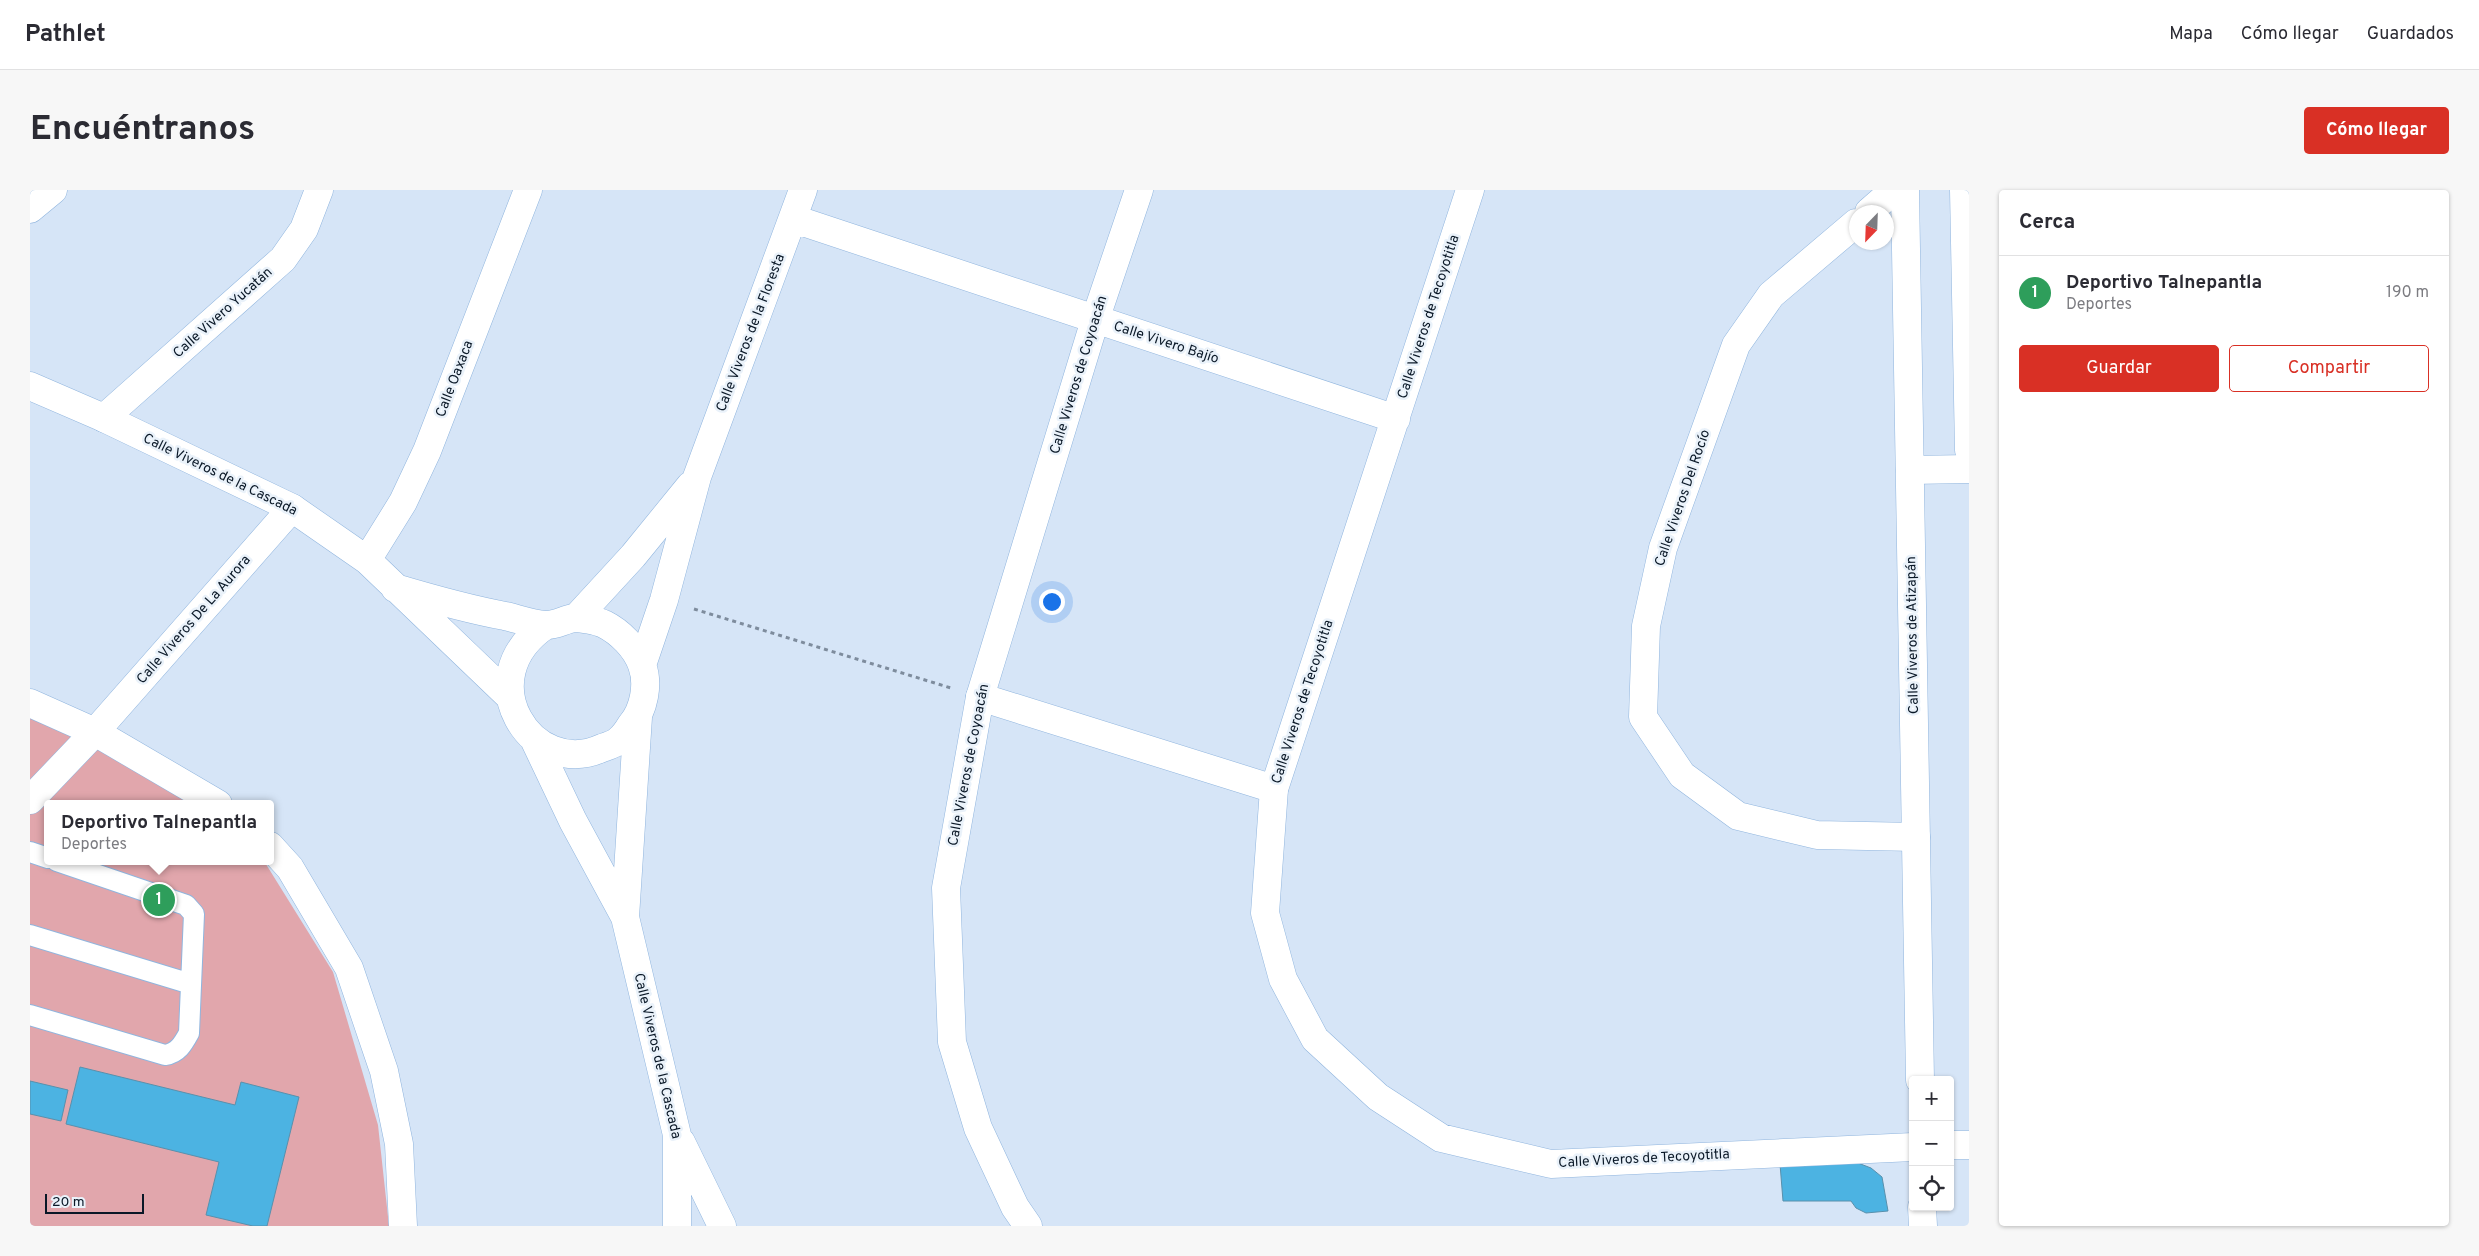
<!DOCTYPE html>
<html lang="es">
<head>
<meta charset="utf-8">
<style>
	:root { --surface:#fff; --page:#f7f7f7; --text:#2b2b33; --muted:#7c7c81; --line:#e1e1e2; --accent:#d93025 }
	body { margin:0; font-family:Overpass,sans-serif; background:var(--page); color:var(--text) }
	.controls { position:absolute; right:15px; bottom:15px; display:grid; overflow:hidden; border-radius:5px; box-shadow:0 1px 4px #0004 }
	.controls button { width:45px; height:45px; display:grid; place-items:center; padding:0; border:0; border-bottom:1px solid var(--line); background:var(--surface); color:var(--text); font:25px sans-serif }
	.compass { position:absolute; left:1819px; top:15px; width:45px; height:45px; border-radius:50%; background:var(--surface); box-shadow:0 1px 4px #0004; rotate:203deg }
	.scale { position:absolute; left:15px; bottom:12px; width:99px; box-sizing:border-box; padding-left:5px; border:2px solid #0a1827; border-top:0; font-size:14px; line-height:18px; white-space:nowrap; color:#0a1827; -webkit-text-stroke:4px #eaf2fa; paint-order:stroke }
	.you { position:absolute; left:1021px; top:411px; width:18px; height:18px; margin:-12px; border:4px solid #fff; border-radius:50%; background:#1a73e8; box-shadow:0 0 0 8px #1a73e833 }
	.badge { display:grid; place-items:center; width:32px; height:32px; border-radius:50%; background:var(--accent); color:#fff; font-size:16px; font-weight:700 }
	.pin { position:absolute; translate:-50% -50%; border:2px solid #fff; box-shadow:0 1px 5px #0006 }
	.popup { position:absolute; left:14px; top:610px; width:230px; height:65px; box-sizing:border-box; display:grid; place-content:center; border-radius:5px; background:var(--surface); filter:drop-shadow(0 1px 4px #0005); font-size:16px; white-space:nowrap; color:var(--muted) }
	.popup b { font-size:19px; color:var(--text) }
	.popup::after { content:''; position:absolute; left:50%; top:100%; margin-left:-10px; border:10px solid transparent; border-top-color:var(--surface) }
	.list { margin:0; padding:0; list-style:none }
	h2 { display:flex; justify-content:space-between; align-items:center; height:65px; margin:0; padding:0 20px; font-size:21px }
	h2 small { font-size:16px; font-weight:400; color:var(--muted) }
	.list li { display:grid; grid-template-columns:32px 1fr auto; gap:15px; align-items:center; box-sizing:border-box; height:75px; padding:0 20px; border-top:1px solid var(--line) }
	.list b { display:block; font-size:19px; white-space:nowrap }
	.list p { margin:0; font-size:16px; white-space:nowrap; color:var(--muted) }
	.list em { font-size:16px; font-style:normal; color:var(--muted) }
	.actions { display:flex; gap:10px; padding:15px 20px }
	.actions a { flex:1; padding:11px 0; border:1px solid var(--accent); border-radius:5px; text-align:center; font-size:18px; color:var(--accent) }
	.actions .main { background:var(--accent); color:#fff }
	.icon { flex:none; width:28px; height:28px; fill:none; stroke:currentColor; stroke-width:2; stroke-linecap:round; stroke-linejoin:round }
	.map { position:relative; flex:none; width:1939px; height:1036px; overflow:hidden; border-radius:5px }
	header { display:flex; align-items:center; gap:30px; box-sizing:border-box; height:70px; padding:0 25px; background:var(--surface); border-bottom:1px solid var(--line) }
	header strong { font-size:24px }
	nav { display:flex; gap:28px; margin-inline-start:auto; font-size:18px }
	.intro { display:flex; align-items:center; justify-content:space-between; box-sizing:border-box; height:120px; padding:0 30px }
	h1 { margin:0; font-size:35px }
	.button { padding:12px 22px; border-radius:5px; background:var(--accent); color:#fff; font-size:18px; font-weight:700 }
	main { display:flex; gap:30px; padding:0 30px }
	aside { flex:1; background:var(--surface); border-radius:5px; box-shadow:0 1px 4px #0004 }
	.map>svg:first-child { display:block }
	.park { fill:#e1a6ac }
	.building { fill:#4cb3e2; stroke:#5990ac }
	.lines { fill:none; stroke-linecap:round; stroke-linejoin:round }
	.service-casing { stroke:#90b5de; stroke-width:22 }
	.pedestrian-casing { stroke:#90b5de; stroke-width:29 }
	.minor-casing { stroke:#90b5de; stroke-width:29 }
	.tertiary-casing { stroke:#90b5de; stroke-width:29 }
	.secondary-casing { stroke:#90b5de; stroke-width:29 }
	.path { stroke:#7e8c9d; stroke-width:3; stroke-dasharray:4 4; stroke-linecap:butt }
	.service { stroke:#fff; stroke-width:20 }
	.pedestrian { stroke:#fff; stroke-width:28 }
	.minor { stroke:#fff; stroke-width:28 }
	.tertiary { stroke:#fff; stroke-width:28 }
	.secondary { stroke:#fff; stroke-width:28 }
	.labels { text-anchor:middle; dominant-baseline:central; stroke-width:5; stroke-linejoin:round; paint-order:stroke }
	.street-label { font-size:14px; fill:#0a1827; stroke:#eaf2fa }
</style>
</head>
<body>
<header>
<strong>Pathlet</strong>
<nav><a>Mapa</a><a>Cómo llegar</a><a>Guardados</a></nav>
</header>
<div class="intro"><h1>Encuéntranos</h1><a class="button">Cómo llegar</a></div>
<main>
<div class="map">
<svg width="1939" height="1036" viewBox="0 0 1939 1036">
	<rect width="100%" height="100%" fill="#d6e5f7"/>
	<path class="park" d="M0,527L84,567L168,614H18V671H234L303,782L348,935L359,1036H0Z"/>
	<path class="building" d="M50,877L205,915L211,892L269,907L237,1036H223L176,1025L189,972L36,934Z
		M0,891L38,900L31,931L0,924Z
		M1828,973L1841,978L1852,987L1858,1021L1836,1023L1826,1018L1821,1011H1753L1750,974Z"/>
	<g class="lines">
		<g class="service-casing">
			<path id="service" d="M0,662L18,668
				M0,745L161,794
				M0,825L135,865C148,863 153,854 159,843L164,724L156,715L27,671"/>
		</g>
		<g class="pedestrian-casing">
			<path id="pedestrian" d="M950,507L1244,599"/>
		</g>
		<g class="minor-casing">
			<path id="minor" d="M1440,0L1244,599L1235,723L1253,789L1285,849L1348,907L1411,948L1521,974L1883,957
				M0,19L23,0
				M1839,22L1864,0
				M764,29L1366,229
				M1826,33L1741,105L1706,155L1633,358L1616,436L1613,527L1652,585L1708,626L1787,645L1886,647
				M74,228L253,69L274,39L289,0
				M1880,280L1939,279
				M262,318L337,370L480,507
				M337,370L373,312L397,261L498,0
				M365,398C402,409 437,419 475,426C488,429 502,434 515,435C525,436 535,429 545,428C552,428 567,431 574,434C590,442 606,458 612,475C619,494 614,520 601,535C598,540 594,546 589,550C585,554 578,556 572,558C502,590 437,488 516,435
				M546,428L603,366L660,296
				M612,475L634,410L667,287L773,0
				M504,549L543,631L595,727L647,945V1036
				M0,610L65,542
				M595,727L608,527
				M651,952L692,1036
				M1920,955H1939
				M998,1036L985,1017L948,938L922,852L916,698L950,507L1065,130L1109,0"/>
		</g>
		<g class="tertiary-casing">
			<path id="tertiary" d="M0,196L74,228L262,318L65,542
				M0,513L65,542L188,614
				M240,656L260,678L319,778L354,881L369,954L373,1036"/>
		</g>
		<g class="secondary-casing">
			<path id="secondary" d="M1875,0L1890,890
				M1934,0L1939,260
				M1892,1017L1893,1036"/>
		</g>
		<path class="path" d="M664,419L921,498"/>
		<use href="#service" class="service"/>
		<use href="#pedestrian" class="pedestrian"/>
		<use href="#minor" class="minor"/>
		<use href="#tertiary" class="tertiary"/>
		<use href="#secondary" class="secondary"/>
	</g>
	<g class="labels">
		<g class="street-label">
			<text transform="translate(193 123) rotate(-42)">Calle Vivero Yucatán</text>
			<text transform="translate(1399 127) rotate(-72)">Calle Viveros de Tecoyotitla</text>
			<text transform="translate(721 143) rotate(-69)">Calle Viveros de la Floresta</text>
			<text transform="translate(1136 153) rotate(18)">Calle Vivero Bajío</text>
			<text transform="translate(1049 185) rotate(-73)">Calle Viveros de Coyoacán</text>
			<text transform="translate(425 189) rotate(-69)">Calle Oaxaca</text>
			<text transform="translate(190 285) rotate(26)">Calle Viveros de la Cascada</text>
			<text transform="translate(1653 308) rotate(-71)">Calle Viveros Del Rocío</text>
			<text transform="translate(164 430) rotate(-49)">Calle Viveros De La Aurora</text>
			<text transform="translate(1883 445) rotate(-91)">Calle Viveros de Atizapán</text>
			<text transform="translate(1273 512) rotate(-72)">Calle Viveros de Tecoyotitla</text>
			<text transform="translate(939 575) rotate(-79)">Calle Viveros de Coyoacán</text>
			<text transform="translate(627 866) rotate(77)">Calle Viveros de la Cascada</text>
			<text transform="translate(1614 969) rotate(-3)">Calle Viveros de Tecoyotitla</text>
		</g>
	</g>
</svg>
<div class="controls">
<button>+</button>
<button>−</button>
<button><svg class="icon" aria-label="locate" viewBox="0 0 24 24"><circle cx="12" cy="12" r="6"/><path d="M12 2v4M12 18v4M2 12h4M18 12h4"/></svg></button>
</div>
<svg class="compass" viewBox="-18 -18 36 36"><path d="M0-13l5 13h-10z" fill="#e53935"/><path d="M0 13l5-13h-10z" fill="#7c7c81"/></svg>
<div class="scale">20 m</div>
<div class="you"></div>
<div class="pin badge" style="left:129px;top:710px;background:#2e9e5b">1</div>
<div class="popup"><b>Deportivo Talnepantla</b>Deportes</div>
</div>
<aside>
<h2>Cerca<small></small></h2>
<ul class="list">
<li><span class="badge" style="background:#2e9e5b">1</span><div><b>Deportivo Talnepantla</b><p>Deportes</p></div><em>190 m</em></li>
</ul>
<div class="actions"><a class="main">Guardar</a><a>Compartir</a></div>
</aside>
</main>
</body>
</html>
